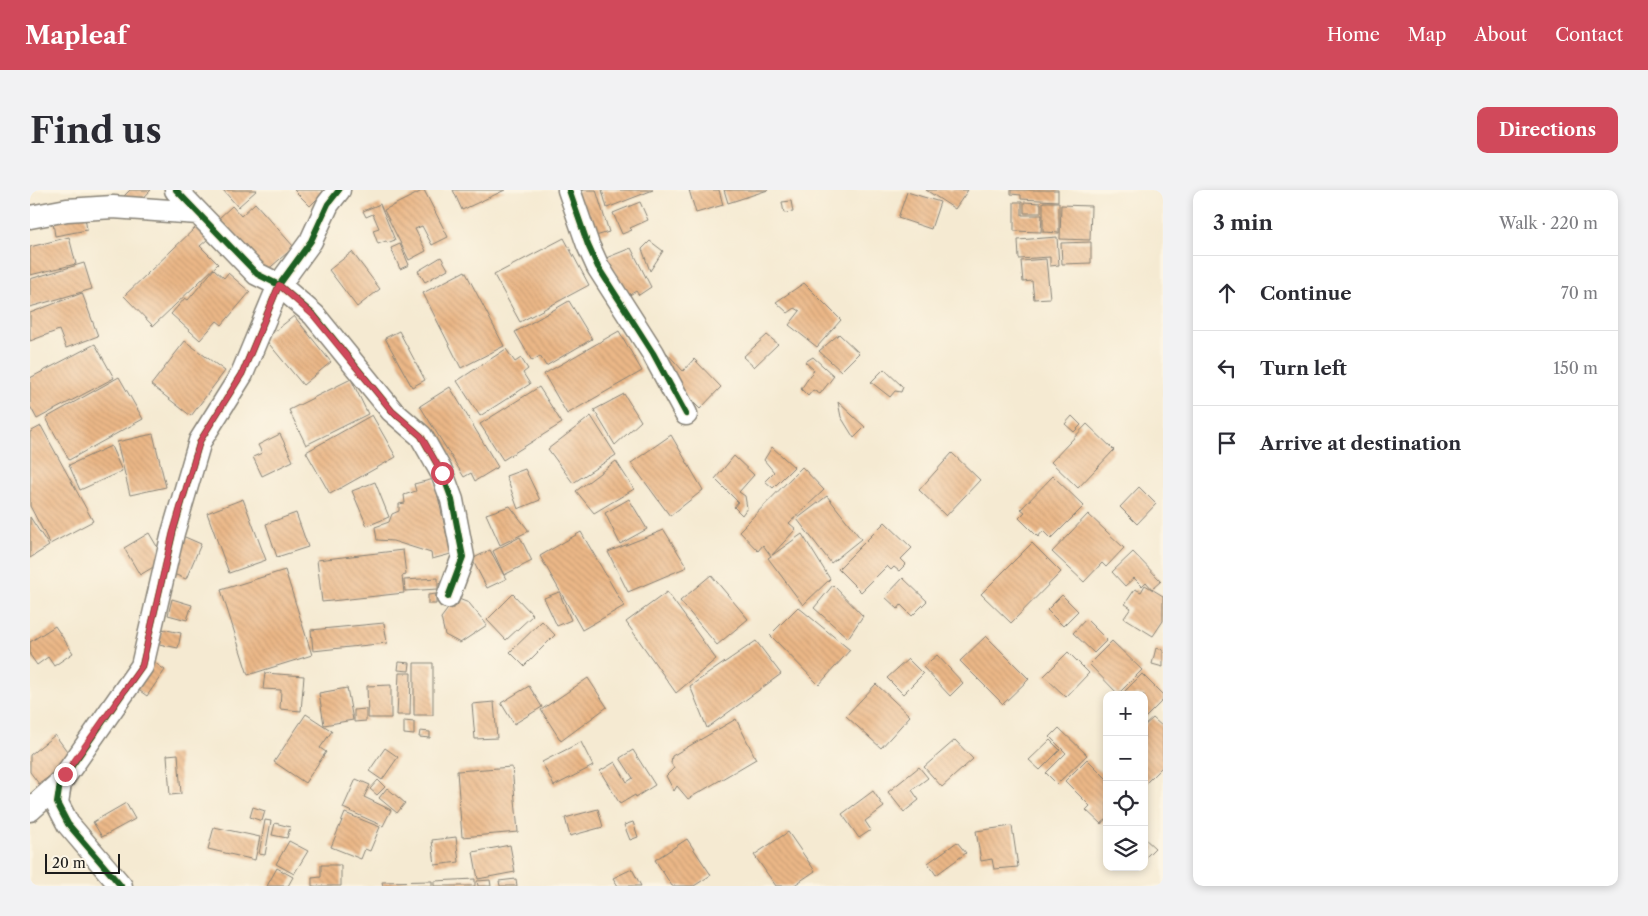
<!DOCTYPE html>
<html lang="en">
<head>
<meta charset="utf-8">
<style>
	:root { --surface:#fff; --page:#f2f2f3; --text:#2b2b33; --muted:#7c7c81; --line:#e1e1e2; --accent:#d1495b }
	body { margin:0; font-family:"Libre Caslon Text",serif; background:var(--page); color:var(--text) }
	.controls { position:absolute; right:15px; bottom:15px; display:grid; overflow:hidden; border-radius:10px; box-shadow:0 2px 8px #0003 }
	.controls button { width:45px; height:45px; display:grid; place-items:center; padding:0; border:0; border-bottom:1px solid var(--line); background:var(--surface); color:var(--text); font:25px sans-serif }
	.scale { position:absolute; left:15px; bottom:12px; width:75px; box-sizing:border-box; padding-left:5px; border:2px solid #1c1c1c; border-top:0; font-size:14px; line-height:18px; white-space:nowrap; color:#1c1c1c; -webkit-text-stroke:4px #fcf5e5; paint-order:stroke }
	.stop { position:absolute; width:15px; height:15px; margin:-11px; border:4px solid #d1495b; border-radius:50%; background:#fff }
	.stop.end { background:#d1495b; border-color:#fff; box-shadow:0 1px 5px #0008 }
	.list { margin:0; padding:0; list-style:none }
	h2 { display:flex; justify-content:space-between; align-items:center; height:65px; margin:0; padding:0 20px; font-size:21px }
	h2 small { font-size:16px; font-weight:400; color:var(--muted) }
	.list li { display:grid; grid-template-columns:32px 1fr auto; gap:15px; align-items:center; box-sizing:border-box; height:75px; padding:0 20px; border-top:1px solid var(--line) }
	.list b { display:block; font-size:19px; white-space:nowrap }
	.list em { font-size:16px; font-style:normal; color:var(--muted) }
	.icon { flex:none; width:28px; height:28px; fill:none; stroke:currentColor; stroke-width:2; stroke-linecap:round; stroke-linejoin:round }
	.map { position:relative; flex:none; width:1133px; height:696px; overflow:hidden; border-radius:10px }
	header { display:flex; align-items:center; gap:30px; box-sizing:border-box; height:70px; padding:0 25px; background:var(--accent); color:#fff }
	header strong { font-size:24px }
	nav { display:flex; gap:28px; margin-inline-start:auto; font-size:18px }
	.intro { display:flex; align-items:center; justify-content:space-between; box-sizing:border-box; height:120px; padding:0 30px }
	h1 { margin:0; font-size:35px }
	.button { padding:12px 22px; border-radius:10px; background:var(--accent); color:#fff; font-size:18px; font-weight:700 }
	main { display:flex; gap:30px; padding:0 30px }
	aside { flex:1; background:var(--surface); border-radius:10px; box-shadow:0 2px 8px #0003 }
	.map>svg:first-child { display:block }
	.building { fill:url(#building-back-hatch) }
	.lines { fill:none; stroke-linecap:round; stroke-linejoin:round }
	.minor-casing { stroke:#888377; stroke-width:25 }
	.minor { stroke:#fff; stroke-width:22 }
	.cycleway-casing { stroke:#fcf5e5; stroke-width:9 }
	.cycleway { stroke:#1b5e20; stroke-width:6 }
	.route { stroke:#d1495b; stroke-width:6 }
</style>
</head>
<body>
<header>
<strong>Mapleaf</strong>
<nav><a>Home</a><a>Map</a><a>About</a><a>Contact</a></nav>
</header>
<div class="intro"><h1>Find us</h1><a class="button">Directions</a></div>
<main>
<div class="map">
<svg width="1133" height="696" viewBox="0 0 1133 696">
	<defs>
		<pattern id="building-back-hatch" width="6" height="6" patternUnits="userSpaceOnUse" patternTransform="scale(1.25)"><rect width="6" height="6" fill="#ebb787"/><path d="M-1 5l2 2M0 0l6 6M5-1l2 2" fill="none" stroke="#c99d74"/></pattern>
	</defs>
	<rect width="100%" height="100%" fill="#fcf5e5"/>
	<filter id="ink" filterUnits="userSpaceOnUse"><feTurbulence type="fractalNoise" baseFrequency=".02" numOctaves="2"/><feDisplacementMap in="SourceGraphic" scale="10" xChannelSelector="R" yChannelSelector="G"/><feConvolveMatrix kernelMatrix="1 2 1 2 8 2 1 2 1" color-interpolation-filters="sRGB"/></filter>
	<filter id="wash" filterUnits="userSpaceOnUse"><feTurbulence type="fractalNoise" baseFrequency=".0096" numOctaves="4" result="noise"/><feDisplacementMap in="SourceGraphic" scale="20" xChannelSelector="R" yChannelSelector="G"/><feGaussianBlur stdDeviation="1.12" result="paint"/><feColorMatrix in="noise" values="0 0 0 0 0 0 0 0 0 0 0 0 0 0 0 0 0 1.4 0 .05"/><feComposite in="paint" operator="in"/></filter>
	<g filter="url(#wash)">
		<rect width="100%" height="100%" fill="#f5ead2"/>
		<g id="blocks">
			<path class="building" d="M100,0H121L105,17L93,7Z
				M193,0H227L208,17Z
				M264,0H296L280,16Z
				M394,0L418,47L402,55L392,36L385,39L396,61L379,70L354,20Z
				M423,0H475L432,20Z
				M553,0H566L579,42L559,48L545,3Z
				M572,0H623L577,18Z
				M659,0H689L693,15L666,23Z
				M694,0H738L698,13Z
				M896,0H938L925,19Z
				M981,0H1028V11L991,9V5L981,4Z
				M877,2L910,12L901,39L868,28Z
				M761,11L763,22L754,23L752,12Z
				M610,12L618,30L600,38L602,40L592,44L583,23Z
				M984,12H992V25H1012L1011,42L984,41Z
				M994,12L1011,13V23H994Z
				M1013,12H1029V43L1013,42Z
				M225,13L264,57L235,82L188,29L202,16L211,26Z
				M350,14L365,50L357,53L356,51L348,54L343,40L349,38L343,24L336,27L333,21Z
				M1031,15L1061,16L1060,50L1030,49Z
				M54,21L57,40L25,46L22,26Z
				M166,37L178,49L170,56L188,74L123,136L94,106Z
				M39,47L46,74L0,85V57Z
				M1027,47L1029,75L1020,76V67L989,69L988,50Z
				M534,48L559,95L490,132L464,85Z
				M620,51L633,61L620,81L612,59Z
				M1061,52V73L1032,74L1031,53Z
				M370,54L379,75L370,79L361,58Z
				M601,58L621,97L609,105L606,101L592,110L588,90L584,81L576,80L571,70Z
				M322,62L350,99L327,117L299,80Z
				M411,67L418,79L395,92L388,81Z
				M1016,69L1020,108L1004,109L1002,91L993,92L991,71Z
				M54,73L62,99L0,117V89Z
				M184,79L194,88L198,83L220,102L192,135L187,131L170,150L141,124L155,108L158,110Z
				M435,81L474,156L431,178L393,103Z
				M774,93L811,130L787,157L759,135L770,121L765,118L758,123L746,112Z
				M52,103L68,146L36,158L29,140L0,151V123Z
				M539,111L562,149L516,176L510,166L502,171L485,142Z
				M264,126L301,172L273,195L235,149Z
				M369,141L395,190L382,197L355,148Z
				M589,141L612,181L537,224L514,184Z
				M809,144L829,163L811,181L789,161Z
				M737,145L748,154L724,177L713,167Z
				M155,151L195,181L161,226L121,195Z
				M65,154L84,188L7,229L0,216V188Z
				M476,159L485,172L491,168L498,179L493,183L500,194L450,226L427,191Z
				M636,162L653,181L664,169L691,197L670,219L642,191L633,173Z
				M783,167L804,186L790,204L783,200L778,206L771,199L784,180L775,172Z
				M854,179L873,197L871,202L865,201L860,207L841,192Z
				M89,187L113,229L39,270L16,228Z
				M321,189L338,224L276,255L259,220Z
				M420,197L468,277L445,291L441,283L434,287L390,216Z
				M509,197L532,233L473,270L450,234Z
				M594,204L611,231L585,255L564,220Z
				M808,212L835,237L824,248L811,227Z
				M342,225L366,267L300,304L276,262Z
				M561,226L586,265L543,293L518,259Z
				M1042,226L1051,235L1044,242L1035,234Z
				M1057,234L1084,260L1048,298L1021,272Z
				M11,236L63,331L20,354L0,316V242Z
				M123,244L136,297L100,305L87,252Z
				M250,244L263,271L232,286L223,267L232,263L228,255Z
				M641,245L673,300L640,326L601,273Z
				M81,256L92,281L50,300L39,275Z
				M742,257L764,277L743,298L735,291L744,282L734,270Z
				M922,263L950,290L916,326L889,300Z
				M704,266L724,285L709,302L715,306L717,318L712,325L704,317L708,312L685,289Z
				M586,271L604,299L564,323L546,301Z
				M772,277L794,300L759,333L766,339L741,366L772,344L800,389L773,415L738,368L741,366L733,355L728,361L709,341Z
				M495,279L510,310L488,319L476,286Z
				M1023,286L1054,316L1021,349L1013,341L1008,347L989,328L995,322L991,319Z
				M404,289L421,364L402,369L401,363L363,351L347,350L345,337L359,332L362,324L369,321V314L375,313L374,305L386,301L384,294Z
				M345,292L359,327L337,336L322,301Z
				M1109,297L1126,314L1107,334L1090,317Z
				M797,306L831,349L801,373L767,329Z
				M213,309L236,370L199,383L177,323Z
				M599,309L617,339L590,354L575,323Z
				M480,316L499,341L470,355L456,324Z
				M266,323L278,357L247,367L236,334Z
				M1058,324L1094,358L1076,377L1072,373L1054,392L1022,362Z
				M0,327L19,356L0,368Z
				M855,332L882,358L871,369L876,374L869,381L864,377L861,380L857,376L831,402L808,379Z
				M634,340L657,377L598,402L578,362Z
				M551,342L594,416L552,440L510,366Z
				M119,343L135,370L110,385L94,358Z
				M148,344L171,354L156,389L141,383Z
				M490,347L502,371L474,385L463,361Z
				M1002,353L1031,382L981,433L951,404Z
				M373,360L376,385L372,386L374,403L292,412L287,370Z
				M460,360L476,389L457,398L442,369Z
				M1103,362L1131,391L1122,399L1116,392L1112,396L1104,388L1095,396L1082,382Z
				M255,380L282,465L218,485L191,400Z
				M681,385L718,429L687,455L650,411Z
				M408,388V399L375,401L374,390Z
				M873,388L897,411L882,426L871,415L868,419L855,407Z
				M803,395L833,426L818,448L784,418Z
				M1115,395L1133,406V431L1123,446L1094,428L1101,418L1095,414L1105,399L1111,402Z
				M529,402L541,430L527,436L514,408Z
				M637,402L686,469L646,503L596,432Z
				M406,404V414H398V405Z
				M483,404L503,425L476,450L457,430Z
				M1032,405L1048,421L1033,436L1017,420Z
				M426,408L439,413L457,435L430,453L415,445L411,428Z
				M142,409L162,415L157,430L138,425Z
				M768,417L820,460L789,495L740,445Z
				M1056,429L1077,450L1064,463L1043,443Z
				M512,431L525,445L494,476L480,462Z
				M354,433L357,453L283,461L281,440Z
				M25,436L43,463L24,476L18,467L7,475L0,465V452Z
				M132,439L151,443L148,458L129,454Z
				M956,446L999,489L973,514L930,471Z
				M726,451L751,484L677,538L660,496Z
				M1082,451L1112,480L1088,504L1059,474Z
				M1126,458L1133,460V477L1122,474Z
				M1038,462L1059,483L1036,507L1014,486Z
				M907,465L933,493L920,506L893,477Z
				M878,469L893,484L873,504L857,488Z
				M121,470L135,480L117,506L103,496Z
				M369,472L380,473L379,481L368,480Z
				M384,473H403V525H384Z
				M235,483L274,486L271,521L250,519L251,500L233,499Z
				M369,483H381L380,525H367Z
				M1112,484L1133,505V510L1116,527L1114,525V505H1094L1093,503Z
				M558,488L577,517L531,551L511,520Z
				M846,494L880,526L851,558L816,526Z
				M361,495V528H338L337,496Z
				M499,496L512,517L484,534L471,513Z
				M317,498L323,530L294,535L289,503Z
				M464,512L467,548L445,549L442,514Z
				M336,519V531L324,532V520Z
				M276,524L302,541L290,558L296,562L275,593L244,572Z
				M1123,528L1133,537V576L1114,595V536Z
				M706,529L726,569L658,609L647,596L644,601L636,586L644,578L641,573L642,566Z
				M374,531L384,532V545L374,544Z
				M1029,538L1057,565L1027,594L1016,583L1036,563L1020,547Z
				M390,541L400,542V548L389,547Z
				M25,545L43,569L9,594L0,582V565Z
				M925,550L943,569L912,597L894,577Z
				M1020,550L1030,560L1010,580L999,570Z
				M551,552L563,576L524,596L512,572Z
				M355,558L368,567L352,590L339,581Z
				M603,560L625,595L606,607L605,605L590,614L570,581L585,572L597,592L603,588L590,568Z
				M148,564L151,604L140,605L137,565Z
				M1057,569L1077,589V629L1071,634L1056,620L1060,616L1035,591Z
				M482,577L488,642L432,647L427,581Z
				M889,577L898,588L882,600L889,610L874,622L858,602Z
				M326,589L340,595L334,607L361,620L353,636L313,618Z
				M348,590L355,597L347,605L340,599Z
				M357,598L375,613L367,623L349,608Z
				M843,601L854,617L835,631L841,640L829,648L812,624Z
				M96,613L105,629L72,647L63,632Z
				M223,617L235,621L232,631L220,627Z
				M568,619L573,637L540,646L535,628Z
				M315,623L350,637L340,661L335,659L331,669L301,657Z
				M235,630L241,631L235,665L229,664Z
				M603,632L608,647L600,650L594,635Z
				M245,633L260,637L257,648L242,645Z
				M982,636L988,677L964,679L962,669L951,671L946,641Z
				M184,637L230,647L225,670L178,659Z
				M758,642L785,681L763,696H746L724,665Z
				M426,647L429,672L405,675L402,650Z
				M1114,648L1125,658L1114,669Z
				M657,649L681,685L664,696H642L625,670Z
				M259,651L278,661L264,684L246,674Z
				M927,652L936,663L906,685L898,673Z
				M480,655L485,682L448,689L443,662Z
				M291,675H311V696H282V688L291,687Z
				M247,678L263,687L258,696H237Z
				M602,679L611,696H588L583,688Z
				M445,689V696H404V691Z
				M486,689L487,696H470L469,691Z
				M460,690L461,696H448L447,691Z
				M402,691V696H353L352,692Z"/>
		</g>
	</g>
	<g filter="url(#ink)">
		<use href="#blocks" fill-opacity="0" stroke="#888377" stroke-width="1"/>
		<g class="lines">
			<g class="minor-casing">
				<path id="minor" d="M146,0L227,84L249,95L284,125L362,221L391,246L412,283L422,310L433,367L418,407
					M539,0L558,55L568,77L623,163L656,224
					M0,27L37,20L83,17L168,23
					M0,620L30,593
					M91,696L38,634L27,613L30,593L112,476L143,343L170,251L212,184L249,95L281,51L298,14L309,0"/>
			</g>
			<use href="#minor" class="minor"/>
			<g class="cycleway-casing">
				<path id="cycleway" d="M146,0L227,84L249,95L284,125L362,221L391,246L412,283L422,310L433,367L418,407
					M539,0L558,55L568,77L623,163L656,224
					M91,696L38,634L27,613L30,593L112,476L143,343L170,251L212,184L249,95L281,51L298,14L309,0"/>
			</g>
			<use href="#cycleway" class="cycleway"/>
		</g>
	</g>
	<g class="lines" filter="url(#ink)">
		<path class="route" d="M35,584L112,476L143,342L170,251L212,184L249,95L284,126L362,221L391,246L412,283"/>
	</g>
</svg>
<div class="controls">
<button>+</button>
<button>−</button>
<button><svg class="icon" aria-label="locate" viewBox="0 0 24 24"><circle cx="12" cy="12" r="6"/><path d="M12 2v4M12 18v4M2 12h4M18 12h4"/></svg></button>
<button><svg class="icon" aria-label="layers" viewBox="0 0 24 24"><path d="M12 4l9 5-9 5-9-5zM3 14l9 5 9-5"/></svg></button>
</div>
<div class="scale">20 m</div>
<div class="stop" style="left:412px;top:283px"></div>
<div class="stop end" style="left:35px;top:584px"></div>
</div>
<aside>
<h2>3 min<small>Walk · 220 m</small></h2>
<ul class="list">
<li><svg class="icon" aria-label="ahead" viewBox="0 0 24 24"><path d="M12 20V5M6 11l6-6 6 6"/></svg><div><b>Continue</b></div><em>70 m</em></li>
<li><svg class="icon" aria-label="left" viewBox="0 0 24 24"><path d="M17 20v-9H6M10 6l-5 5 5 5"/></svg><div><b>Turn left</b></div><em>150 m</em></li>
<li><svg class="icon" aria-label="arrive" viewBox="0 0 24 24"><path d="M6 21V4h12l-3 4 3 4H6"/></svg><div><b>Arrive at destination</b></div></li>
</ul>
</aside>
</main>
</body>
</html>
